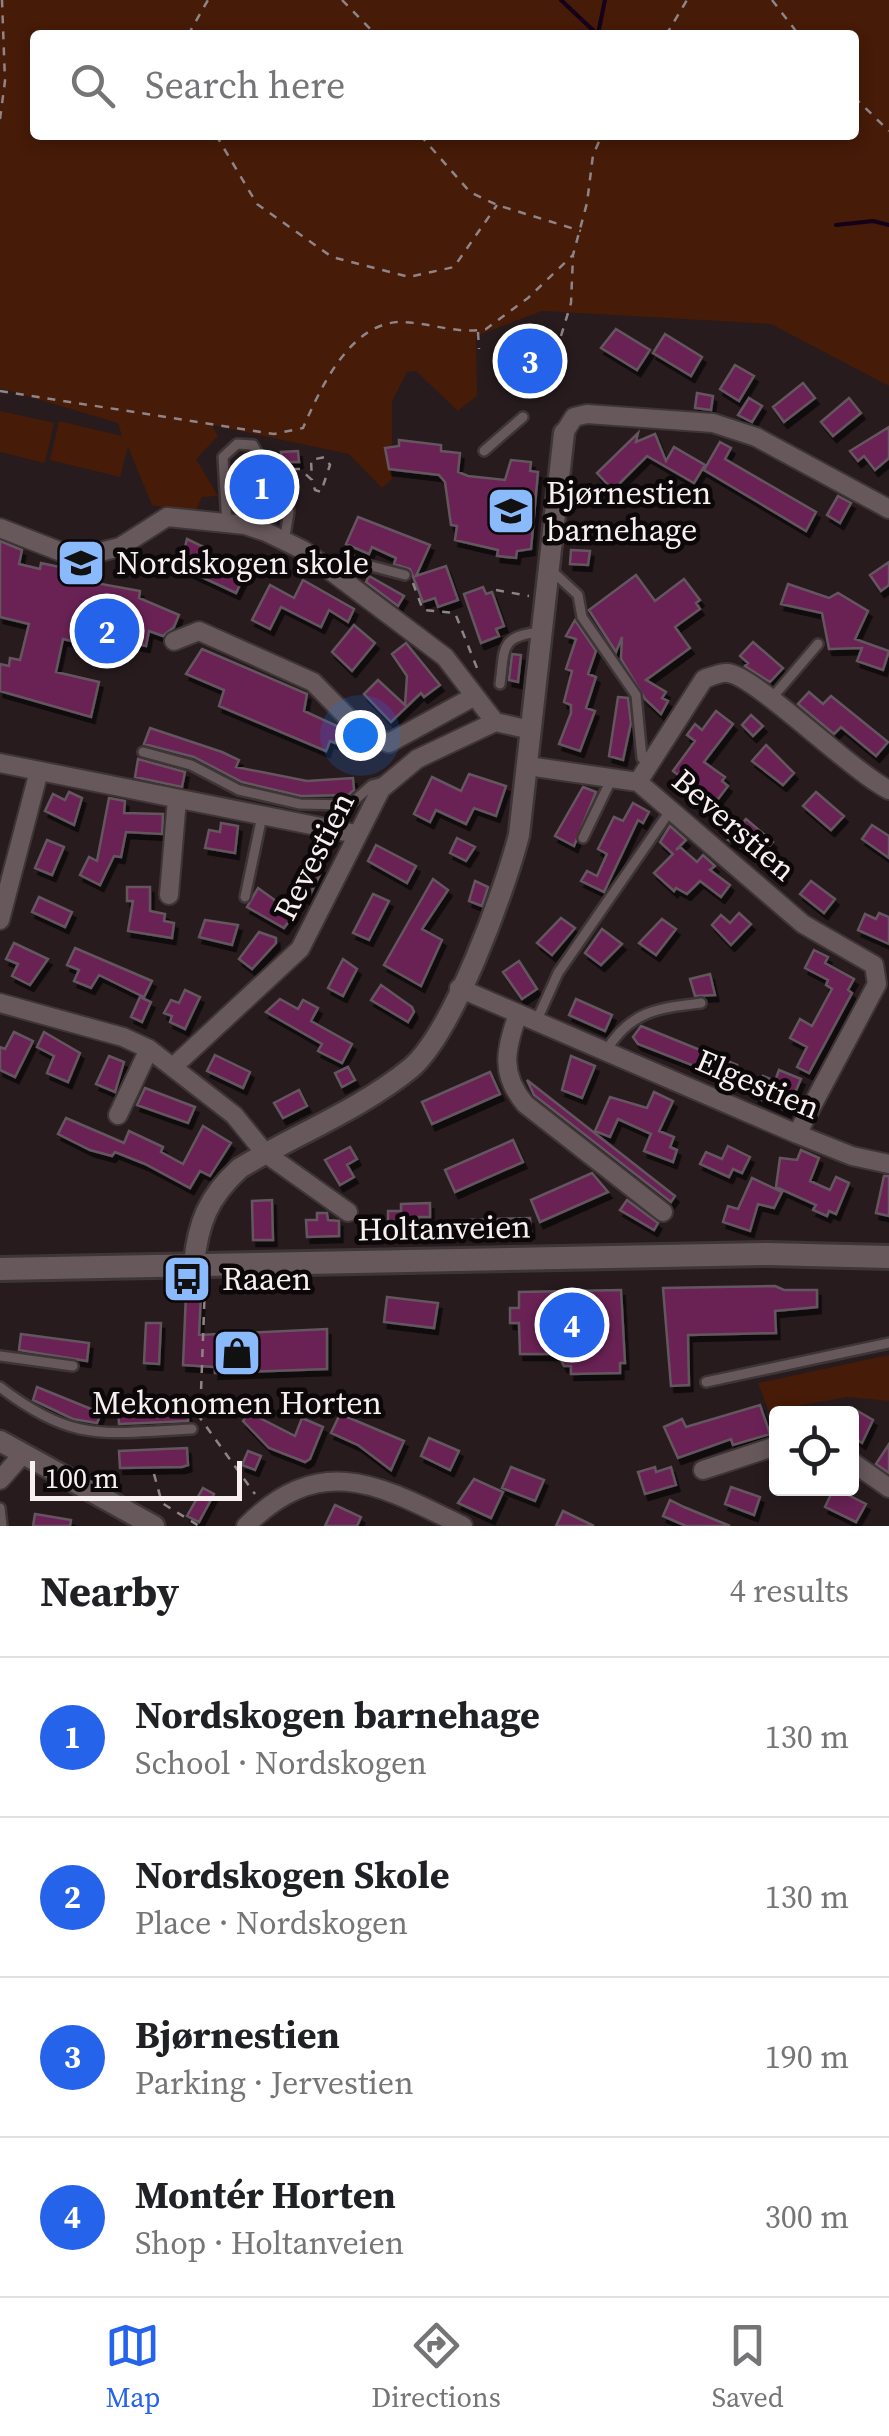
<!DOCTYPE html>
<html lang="en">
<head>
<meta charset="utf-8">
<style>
	:root { --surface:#fff; --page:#f6f6f6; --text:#202124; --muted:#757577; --line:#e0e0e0; --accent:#2563eb }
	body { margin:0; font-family:"Source Serif 4",serif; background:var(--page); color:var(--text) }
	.controls { position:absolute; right:30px; bottom:30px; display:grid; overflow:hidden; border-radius:10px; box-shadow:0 5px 15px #0003 }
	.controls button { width:90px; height:90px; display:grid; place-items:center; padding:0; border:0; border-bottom:2px solid var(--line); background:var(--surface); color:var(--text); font:50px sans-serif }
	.scale { position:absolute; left:30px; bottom:25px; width:212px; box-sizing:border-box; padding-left:10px; border:5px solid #f8eff1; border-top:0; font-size:28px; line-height:35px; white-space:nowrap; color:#f8eff1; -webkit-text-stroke:8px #0c0708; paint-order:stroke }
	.you { position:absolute; left:360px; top:735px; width:35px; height:35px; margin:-25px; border:8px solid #fff; border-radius:50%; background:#1a73e8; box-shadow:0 0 0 15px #1a73e833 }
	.badge { display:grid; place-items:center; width:65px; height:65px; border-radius:50%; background:var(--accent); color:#fff; font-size:32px; font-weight:700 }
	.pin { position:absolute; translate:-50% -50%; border:5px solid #fff; box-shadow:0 2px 10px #0006 }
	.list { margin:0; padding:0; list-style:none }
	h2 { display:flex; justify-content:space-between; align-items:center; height:130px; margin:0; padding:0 40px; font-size:42px }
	h2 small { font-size:32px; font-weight:400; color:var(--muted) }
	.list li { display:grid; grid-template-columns:65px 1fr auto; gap:30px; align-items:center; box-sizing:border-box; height:160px; padding:0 40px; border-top:2px solid var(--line) }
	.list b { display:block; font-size:38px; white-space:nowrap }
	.list p { margin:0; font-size:32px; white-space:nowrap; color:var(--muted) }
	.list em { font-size:32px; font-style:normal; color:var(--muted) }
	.icon { flex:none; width:55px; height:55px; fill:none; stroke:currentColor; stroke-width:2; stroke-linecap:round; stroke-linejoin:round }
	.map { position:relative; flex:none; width:889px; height:1526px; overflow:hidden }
	.search { position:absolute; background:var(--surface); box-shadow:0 5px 15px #0003; left:30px; right:30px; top:30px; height:110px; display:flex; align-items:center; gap:25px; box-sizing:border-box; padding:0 35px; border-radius:10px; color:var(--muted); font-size:38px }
	.sheet { height:770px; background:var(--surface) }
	nav { display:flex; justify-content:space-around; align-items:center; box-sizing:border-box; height:140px; border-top:2px solid var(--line); background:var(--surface); font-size:28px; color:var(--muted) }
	nav a { display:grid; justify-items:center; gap:5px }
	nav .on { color:var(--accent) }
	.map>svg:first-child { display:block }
	.green { fill:#461b07; fill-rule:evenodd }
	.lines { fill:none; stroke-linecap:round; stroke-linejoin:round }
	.stream { stroke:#14001a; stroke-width:4 }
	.building { fill:#6a2055; stroke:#63575e; stroke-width:2.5; filter:url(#shadow) }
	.service-casing { stroke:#3e3537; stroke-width:14 }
	.minor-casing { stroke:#3e3537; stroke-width:22 }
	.tertiary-casing { stroke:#3e3537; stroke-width:25 }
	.secondary-casing { stroke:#3e3537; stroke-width:28 }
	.path { stroke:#8f8487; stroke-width:2.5; stroke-dasharray:8 8; stroke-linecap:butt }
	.service { stroke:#66585b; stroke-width:9 }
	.minor { stroke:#66585b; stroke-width:18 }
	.tertiary { stroke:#66585b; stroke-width:20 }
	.secondary { stroke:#66585b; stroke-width:22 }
	.labels { text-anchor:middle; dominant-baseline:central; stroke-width:9; stroke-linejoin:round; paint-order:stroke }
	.poi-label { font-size:32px; fill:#f8eff1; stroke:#0c0708; text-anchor:start }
	.street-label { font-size:32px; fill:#f8eff1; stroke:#0c0708 }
</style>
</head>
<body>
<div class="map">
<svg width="889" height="1526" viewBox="0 0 889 1526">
	<defs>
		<filter id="shadow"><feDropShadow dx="3.5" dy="6" stdDeviation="0" flood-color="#0009"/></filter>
	</defs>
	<rect width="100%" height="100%" fill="#271b1e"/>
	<path class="green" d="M0,0H889V386L771,324L542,311L476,336L477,396L458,411L416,371L407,372L392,401V479L382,488L349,454L212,425L218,436L196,459L218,496L202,497L194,515L152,505L128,447L120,477L50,460L59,421L122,436L118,423L0,388ZM35,35H854V135H35Z
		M0,411L54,423L45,463L0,452Z
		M889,1355V1401L848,1397L769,1411L758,1383Z"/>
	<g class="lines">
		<path class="stream" d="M561,0L598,35
			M598,34L605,0
			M836,225L873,221L889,225"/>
	</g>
	<path class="building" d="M616,329L650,350L637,370L601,348Z
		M665,334L702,357L691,376L653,353Z
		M735,365L754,376L739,401L720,389Z
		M803,383L815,398L784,422L773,407Z
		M697,393L713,396L711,410L695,408Z
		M749,398L762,406L752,422L738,415Z
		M849,398L861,413L833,436L821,422Z
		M889,427V458L875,470L864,456L858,461L850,451Z
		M638,433L636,442L655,434L666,461L674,447L705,465L694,483L647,456L613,490L597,473Z
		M399,440L441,445V451L460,453L458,472L468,476L505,480L511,460L531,462L530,471L538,472L531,549L517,551L516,558L497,556L498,550L455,540L457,526L451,525L445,482L439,475L389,469L385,448L399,446Z
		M720,442L731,448L725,459L816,512L806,531L704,470Z
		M298,451L299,462H282L281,452Z
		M267,458H273L279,513L263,518L244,512L240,460L260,464Z
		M838,496L851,503L840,523L827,515Z
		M358,517L430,545L416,576L446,566L458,600L438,607L435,598L423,602L410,569L394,564L396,558L372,547L369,554L346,544Z
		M187,539L210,550L204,563L226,573L233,560L248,568L236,593L180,567Z
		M0,541L22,550L19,564L40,569L41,563L92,574L90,582L140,591L139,598L179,615L174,627L163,636L149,631L146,646L128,642L127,649L78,636L76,642L63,639L56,672L99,682L91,717L0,691V664L9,666L10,658L20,660L29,624L0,617Z
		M571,550L590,551L588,565L570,564Z
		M889,562V585L881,591L870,575Z
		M636,575L655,601L684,579L700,600L696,603L700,609L675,627L690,648L646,680L666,692L662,698L668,701L661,714L645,699L621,659L622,637L616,652L589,610Z
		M369,576L404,596L398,606L366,582Z
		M303,580L354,609L348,622L329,610L321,627L281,607L270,629L252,620L270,585L294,598Z
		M788,584L829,598L838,593L868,611L855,639L889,651L883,670L857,661L862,648L829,649L822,613L781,604Z
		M483,587L486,594L492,592L504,626L496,629L499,636L481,643L464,594Z
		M575,620L596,651L588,674L596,677L586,708L595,711L580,751L559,744L571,713V705L564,702L572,671L566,669L576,639L566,636Z
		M354,625L375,643L352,671L332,652Z
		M753,642L783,668L770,682L745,666L748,663L740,656Z
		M406,643L440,685L424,697L421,693L391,722L364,694L378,680L405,705L407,676L392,654Z
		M202,649L307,694L304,711L341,728L335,743L330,741L326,751L219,706L224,690L186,674Z
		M512,654L521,655L518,682L509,680Z
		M809,692L823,704L831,696L888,742L876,756L841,727L834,734L798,704Z
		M618,697L628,698L631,723L623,760L609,756Z
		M716,711L733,724L704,762L725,777L722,781L728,786L715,803L673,771L695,741L687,735L695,724L702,730Z
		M751,715L763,726L753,736L742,725Z
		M150,728L222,752L239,760L236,767L307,781L353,778L354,790L348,795L301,796L242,782L194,757L144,744Z
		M766,745L794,773L783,785L752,761Z
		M138,759L185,772L182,787L135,777Z
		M469,774L506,786L496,816L474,808L466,824L436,810L430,822L414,814L432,777L461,791Z
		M583,787L596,792L574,846L555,836Z
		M69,792L82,798L74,825L45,811L53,794L65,800Z
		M816,792L844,816L831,830L803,806Z
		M109,798L125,801L124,813L163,814L162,834L126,832L121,857L114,856L100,885L80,875L89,857L97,861Z
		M633,803L649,812L643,823L638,820L604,892L581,881L587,871L597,876L607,854L598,849L614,817L623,821Z
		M746,819L773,842L759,858L728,840Z
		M221,823L238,826L235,853L205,848L209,830L220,832Z
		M872,825L889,836V858L862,839Z
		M670,826L686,840L676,850L680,847L697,862L703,855L715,866L710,870L730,885L721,897L700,881L687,894L676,888L674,891L654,873L673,854L660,842Z
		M457,838L475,847L466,861L450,853Z
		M47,840L64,847L52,875L35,868Z
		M376,845L416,866L407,883L368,861Z
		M305,859L323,868L308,899L290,890Z
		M433,879L448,890L422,929L442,940L421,986L384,965Z
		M475,881L488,887L482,906L469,901Z
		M811,881L835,899L824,913L800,894Z
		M127,887H150V911L165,914L164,921L174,923L172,938L128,931L133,901H127Z
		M258,888L294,914L284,928L247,907Z
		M373,894L389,901L369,940L353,933Z
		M39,897L72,912L65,927L32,912Z
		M739,913L751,924L731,945L712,925L721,915L730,923Z
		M879,913L889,917V944L858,930L865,914L876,919Z
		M561,918L575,928L552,955L537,943Z
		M662,919L676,929L656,955L639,943Z
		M205,920L238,925L232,945L199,937Z
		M602,929L622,944L601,965L585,953Z
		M259,932L276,938V943L252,969L239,959Z
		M14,943L48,959L30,985L12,976L18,964L6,959Z
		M75,948L152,981L144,997L99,975L91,988L74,981L79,970L67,965Z
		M814,950L828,957L825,963L854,979L848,990L852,993L809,1073L797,1067L807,1047L790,1038L800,1019L812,1026L832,989L826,985L828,980L805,968Z
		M343,959L357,969L343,996L328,988Z
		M519,961L537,989L522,999L503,972Z
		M710,974L715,995L695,996L690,979Z
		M381,985L412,1007L414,1012L408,1022L371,1000Z
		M185,990L200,997L185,1029L170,1022L172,1016L164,1013L171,1000L179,1003Z
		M140,997L151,1002L142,1022L131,1017Z
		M280,999L298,1009L303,1000L318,1008L311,1021L352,1044L342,1063L318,1051L322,1044L266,1012Z
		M576,999L612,1015L605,1031L569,1015Z
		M641,1026L737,1065L730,1080L638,1044L633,1037Z
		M14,1032L33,1041L15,1077L0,1070V1047L5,1049Z
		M44,1032L80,1053L68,1082L47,1073L54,1056L37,1047Z
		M215,1055L250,1072L243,1088L207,1071Z
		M109,1056L124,1062L115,1092L96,1084Z
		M571,1056L595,1066L582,1098L562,1090Z
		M348,1067L355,1080L342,1087L335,1073Z
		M779,1070L801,1079L787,1111L755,1097L763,1076L775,1081Z
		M490,1072L500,1094L432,1124L422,1102Z
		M527,1080L675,1196L671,1202L534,1095Z
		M145,1088L195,1107L188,1123L137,1105Z
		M299,1090L307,1106L283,1118L274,1103Z
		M654,1092L673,1101L659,1131L674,1137L670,1147L677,1150L673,1162L644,1151L651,1134L618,1119L610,1137L595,1131L610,1097L647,1108Z
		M66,1118L124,1143L129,1131L163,1147L161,1152L183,1164L203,1126L231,1143L210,1176L200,1171L190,1188L145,1164L115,1152L112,1156L90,1150L58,1134Z
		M513,1140L523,1162L455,1192L445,1170Z
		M728,1146L750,1157L742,1173L733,1169L729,1177L700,1164L706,1152L722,1159Z
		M350,1147L357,1159L347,1165L354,1177L340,1185L325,1160Z
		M801,1150L819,1158L810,1181L830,1190L836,1177L849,1183L836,1214L829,1211L827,1216L813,1210L816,1205L776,1187L780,1158L797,1160Z
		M592,1173L608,1192L540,1222L531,1200Z
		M884,1176H889V1216L876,1213Z
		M752,1178L782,1192L774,1208L758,1204L750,1231L723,1222L728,1206L738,1209Z
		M272,1200L273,1240H253L252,1201Z
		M627,1200L658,1223L654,1230L620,1210Z
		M430,1203V1217H418V1231H388V1211H401V1204Z
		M317,1213H327L328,1220L339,1221V1236L307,1237L306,1220H317Z
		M530,1218L531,1232L466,1234V1220Z
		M775,1286L784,1290H817V1307L775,1311L776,1333L688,1335L689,1385L671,1386L663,1288Z
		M621,1290L625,1363H620V1373L571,1374V1366H564L558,1354H520L519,1323H510V1308H519V1292Z
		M186,1294H201L199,1335L327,1329V1369L215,1373V1367L183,1365Z
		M387,1297L438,1303L434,1328L384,1322Z
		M146,1323H161L159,1364L144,1363Z
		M21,1334L89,1343L87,1361L19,1350Z
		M37,1387L101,1413L97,1423L73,1419L33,1400Z
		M187,1403L188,1421L119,1424L118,1407Z
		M760,1405L770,1434L733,1445L731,1439L678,1458L664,1427L682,1419L686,1427Z
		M856,1410L873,1420L862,1443L852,1436Z
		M250,1413L295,1436L302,1418L323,1427L310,1459L305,1462L269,1448L243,1421Z
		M340,1414L404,1441L391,1470L358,1445L331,1433Z
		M429,1438L459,1451L450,1470L421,1456Z
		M889,1444V1473L876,1464Z
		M187,1448L188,1465L182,1467L120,1468L119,1451Z
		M248,1451L261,1456L255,1470L242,1465Z
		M511,1467L544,1480L535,1501L502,1488Z
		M655,1467L656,1472L671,1467L676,1485L645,1494L638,1472Z
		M474,1479L503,1492L491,1518L458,1503Z
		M731,1487L760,1497L754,1515L725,1504Z
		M203,1488L214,1494L199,1522L187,1516Z
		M834,1488L866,1504L856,1522L825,1507Z
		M670,1500L684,1507L730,1526H686L663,1516Z
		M335,1505L361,1517L357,1526H325Z
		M563,1511L594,1526H556Z
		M35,1514L71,1520L70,1526H33Z"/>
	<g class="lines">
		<g class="service-casing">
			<path id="service" d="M484,451L523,417
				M281,470L289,512L284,541
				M227,524L223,457L237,444L253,445L259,456
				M552,571L578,595L582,617L636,695L642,758L650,762
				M340,577L356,562L405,575
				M500,684C505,649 499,636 540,632
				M771,699L818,644
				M143,752L191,765L239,790L300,804L349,805L372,785L384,782
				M583,838L611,780
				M245,897L262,816
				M536,1022L558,973L670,811
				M606,1051C630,1011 658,1008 701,1003
				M0,1356L73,1366
				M706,1382L889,1343
				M0,1387C74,1444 105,1433 192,1429
				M0,1508L2,1526"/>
		</g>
		<g class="minor-casing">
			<path id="minor" d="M564,433L574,417L587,414L713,423L756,437L889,509
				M0,528L64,553L84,556L120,547L167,517L245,525L266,532L303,550L445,657L495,722
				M174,641L199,631L313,682L363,733L389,743L475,696
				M0,763L356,834
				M528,766L638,782L803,924L874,965L877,984L797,1134
				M638,782L704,679C710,677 721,672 728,673C754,675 850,770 889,790
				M169,895L177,799
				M0,920L39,771
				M459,988L797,1134L852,1156L889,1164
				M0,1003L123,1037L149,1049L234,1115L265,1153L348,1212
				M518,1014C505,1050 500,1074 525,1104L663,1212
				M174,1066L300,949L381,789L417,759L495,722L531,730
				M118,1115L149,1049
				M852,1462L889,1488
				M703,1470L776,1446
				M0,1480L23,1454
				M246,1526C322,1450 381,1486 463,1526"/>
		</g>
		<g class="tertiary-casing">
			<path id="tertiary" d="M194,1264C198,1223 208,1197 240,1168C295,1135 361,1109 411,1068C453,1032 505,890 519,835L564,433
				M0,1441L154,1526"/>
		</g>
		<g class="secondary-casing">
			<path id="secondary" d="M0,1269L768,1254L889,1257"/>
		</g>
		<path class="path" d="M342,0L376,35
			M772,0L799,35
			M188,35L208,0
			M666,35L687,0
			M854,97L889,131
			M0,119L5,81L2,0
			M216,135L257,204L332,257L409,277L454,267L497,205
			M420,135L470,192L497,205L581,231
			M478,332L479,349
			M561,336L571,303L573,256
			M0,391L274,434L303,428C320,389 350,323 400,322C428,322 458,335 486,329L528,298L573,255L587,203L593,155L602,135
			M292,469H300L312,480L315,490L321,492L330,465L325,457L311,460L312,480
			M413,583L423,610L455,613L479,673
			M496,590L529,596
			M205,1285L200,1418L255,1494
			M154,1474L162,1503L199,1526"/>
		<use href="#service" class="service"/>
		<use href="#minor" class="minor"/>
		<use href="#tertiary" class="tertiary"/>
		<use href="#secondary" class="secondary"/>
	</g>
	<defs>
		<g id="school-square" transform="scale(2.5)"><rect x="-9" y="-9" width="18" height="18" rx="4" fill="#8bbafc" stroke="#0c0708"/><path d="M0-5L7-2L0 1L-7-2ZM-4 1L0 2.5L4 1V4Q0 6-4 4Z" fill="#111"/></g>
		<g id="bus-square" transform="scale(2.5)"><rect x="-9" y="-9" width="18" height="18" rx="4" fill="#8bbafc" stroke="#0c0708"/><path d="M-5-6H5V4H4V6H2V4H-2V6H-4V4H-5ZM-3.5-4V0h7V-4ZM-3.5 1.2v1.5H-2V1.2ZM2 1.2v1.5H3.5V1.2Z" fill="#111"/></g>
		<g id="shop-square" transform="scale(2.5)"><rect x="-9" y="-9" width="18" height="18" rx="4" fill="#8bbafc" stroke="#0c0708"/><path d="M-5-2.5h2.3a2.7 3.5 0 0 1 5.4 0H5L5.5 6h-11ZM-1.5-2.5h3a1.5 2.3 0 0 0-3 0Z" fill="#111"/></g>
	</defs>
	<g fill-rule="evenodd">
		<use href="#school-square" x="511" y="511"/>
		<use href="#school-square" x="81" y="563"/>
		<use href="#bus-square" x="187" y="1279"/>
		<use href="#shop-square" x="237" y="1353"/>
	</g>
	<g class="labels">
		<g class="poi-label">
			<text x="546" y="493">Bjørnestien<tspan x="546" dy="37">barnehage</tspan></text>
			<text x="116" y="563">Nordskogen skole</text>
			<text x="222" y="1279">Raaen</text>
			<text x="237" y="1403" text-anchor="middle">Mekonomen Horten</text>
		</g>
		<g class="street-label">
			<text transform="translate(734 825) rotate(41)">Beverstien</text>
			<text transform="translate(314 856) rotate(-63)">Revestien</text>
			<text transform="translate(758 1084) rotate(23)">Elgestien</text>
			<text transform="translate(444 1228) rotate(-1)">Holtanveien</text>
		</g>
	</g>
</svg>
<div class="controls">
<button><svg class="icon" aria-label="locate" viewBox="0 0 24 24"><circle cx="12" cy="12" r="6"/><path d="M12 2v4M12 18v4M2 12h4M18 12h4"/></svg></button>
</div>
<div class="scale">100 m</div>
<div class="you"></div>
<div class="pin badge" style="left:262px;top:487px">1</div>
<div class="pin badge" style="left:107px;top:631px">2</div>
<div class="pin badge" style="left:530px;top:361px">3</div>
<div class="pin badge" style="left:572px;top:1325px">4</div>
<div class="search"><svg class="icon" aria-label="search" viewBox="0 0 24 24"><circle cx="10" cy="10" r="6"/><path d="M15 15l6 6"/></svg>Search here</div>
</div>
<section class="sheet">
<h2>Nearby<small>4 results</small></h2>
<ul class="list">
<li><span class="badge">1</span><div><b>Nordskogen barnehage</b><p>School · Nordskogen</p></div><em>130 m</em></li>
<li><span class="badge">2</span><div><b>Nordskogen Skole</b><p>Place · Nordskogen</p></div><em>130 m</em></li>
<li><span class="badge">3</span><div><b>Bjørnestien</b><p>Parking · Jervestien</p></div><em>190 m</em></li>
<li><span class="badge">4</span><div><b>Montér Horten</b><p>Shop · Holtanveien</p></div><em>300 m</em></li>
</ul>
</section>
<nav>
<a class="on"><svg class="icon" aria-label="map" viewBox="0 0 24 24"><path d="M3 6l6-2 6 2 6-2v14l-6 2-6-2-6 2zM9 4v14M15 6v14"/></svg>Map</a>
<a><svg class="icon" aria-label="directions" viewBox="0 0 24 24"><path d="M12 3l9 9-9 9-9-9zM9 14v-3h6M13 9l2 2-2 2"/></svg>Directions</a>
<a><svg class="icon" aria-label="saved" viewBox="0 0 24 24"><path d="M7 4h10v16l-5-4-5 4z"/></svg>Saved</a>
</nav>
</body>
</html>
